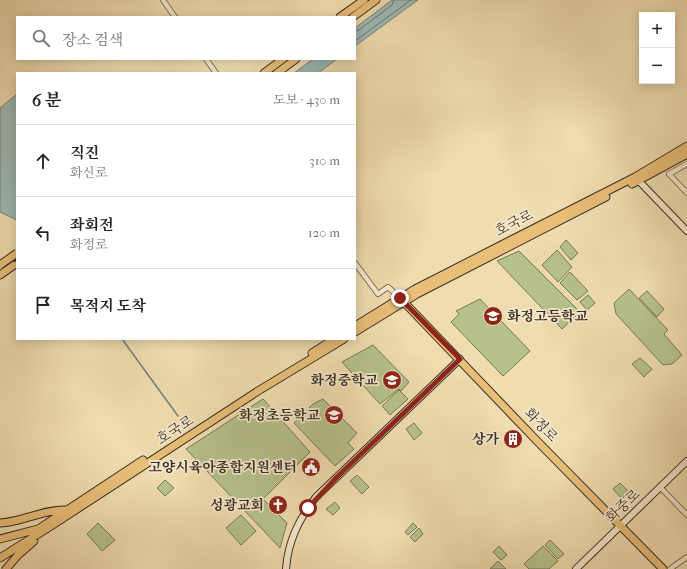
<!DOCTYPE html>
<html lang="ko">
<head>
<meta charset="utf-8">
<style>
	:root { --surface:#fff; --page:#f2f2f2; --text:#222; --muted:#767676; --line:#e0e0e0 }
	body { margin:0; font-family:"IM FELL French Canon","Noto Serif KR",serif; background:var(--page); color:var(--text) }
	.controls { position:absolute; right:12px; top:12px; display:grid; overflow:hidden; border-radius:0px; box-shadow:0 2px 10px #0003 }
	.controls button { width:36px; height:36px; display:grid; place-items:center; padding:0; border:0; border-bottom:1px solid var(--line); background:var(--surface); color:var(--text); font:20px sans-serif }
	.stop { position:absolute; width:12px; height:12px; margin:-9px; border:3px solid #8f2418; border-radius:50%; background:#fff }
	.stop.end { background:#8f2418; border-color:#fff; box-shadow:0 1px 4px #0008 }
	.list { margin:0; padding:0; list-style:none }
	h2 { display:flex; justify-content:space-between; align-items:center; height:52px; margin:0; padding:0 16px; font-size:17px }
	h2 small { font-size:13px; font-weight:400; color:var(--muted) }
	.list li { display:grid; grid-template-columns:26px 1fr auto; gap:12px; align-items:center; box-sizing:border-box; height:72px; padding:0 16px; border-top:1px solid var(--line) }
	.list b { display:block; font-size:15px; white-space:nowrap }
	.list p { margin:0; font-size:13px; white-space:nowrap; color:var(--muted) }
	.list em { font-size:13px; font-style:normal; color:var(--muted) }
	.icon { flex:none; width:22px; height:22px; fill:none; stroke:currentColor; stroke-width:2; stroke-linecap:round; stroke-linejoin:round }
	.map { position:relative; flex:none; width:687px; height:569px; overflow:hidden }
	.search { position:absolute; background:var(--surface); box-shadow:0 2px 10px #0003; left:16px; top:16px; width:340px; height:44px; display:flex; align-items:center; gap:10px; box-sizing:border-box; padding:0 14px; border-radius:0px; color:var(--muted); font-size:15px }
	.panel { position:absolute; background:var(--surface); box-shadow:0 2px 10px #0003; left:16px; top:72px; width:340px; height:268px; border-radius:0px }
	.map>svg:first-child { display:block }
	.green { fill:#b6c18c; stroke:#777859 }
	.water { fill:#9db9b4; stroke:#75817b }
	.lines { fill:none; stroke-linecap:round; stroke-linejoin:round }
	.shore { stroke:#6a746d; stroke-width:1 }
	.stream { stroke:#75817b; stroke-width:1.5 }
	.minor-casing { stroke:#665a48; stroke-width:6 }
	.secondary-casing { stroke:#382e26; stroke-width:8 }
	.primary-casing { stroke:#382e26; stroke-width:9 }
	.trunk-casing { stroke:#382e26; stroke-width:9 }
	.minor { stroke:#f5e8cb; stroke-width:4.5 }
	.secondary { stroke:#f5e8cb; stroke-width:6 }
	.primary { stroke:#e8be78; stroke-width:7 }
	.trunk { stroke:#e8be78; stroke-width:7 }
	.rail-casing { stroke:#382e26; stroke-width:3 }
	.rail { stroke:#f5e8cb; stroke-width:1.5; stroke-dasharray:4.5; stroke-linecap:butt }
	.trunk-bridge-casing { stroke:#382e26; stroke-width:9; stroke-linecap:butt }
	.trunk-bridge { stroke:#e8be78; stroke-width:7 }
	.route { stroke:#8f2418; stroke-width:5 }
	.labels { text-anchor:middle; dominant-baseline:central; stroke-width:3.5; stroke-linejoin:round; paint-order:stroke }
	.street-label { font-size:14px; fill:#382e26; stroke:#f5e8cb }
	.poi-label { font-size:14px; font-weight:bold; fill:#382e26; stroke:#f5e8cb; text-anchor:end }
</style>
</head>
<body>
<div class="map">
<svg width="687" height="569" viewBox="0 0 687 569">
	<rect width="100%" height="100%" fill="#efdcaf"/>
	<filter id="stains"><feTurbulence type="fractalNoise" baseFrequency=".005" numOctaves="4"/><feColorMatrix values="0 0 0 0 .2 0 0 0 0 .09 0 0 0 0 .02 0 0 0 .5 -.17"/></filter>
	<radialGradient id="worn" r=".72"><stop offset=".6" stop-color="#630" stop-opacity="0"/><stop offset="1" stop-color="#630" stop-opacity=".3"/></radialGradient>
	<path class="green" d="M566,240L578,253L571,260L560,247Z
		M557,250L572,267L558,282L542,265Z
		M519,251L580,312L562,329L497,261Z
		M570,272L588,291L577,300L560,283Z
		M629,289L668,330L664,334L682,355L672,364L663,365L616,314L614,303Z
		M647,291L664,309L657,317L639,298Z
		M588,295L595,303L587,310L580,302Z
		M480,299L530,351L503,376L451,322L459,314L456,311Z
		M373,345L409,382L401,391L399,389L380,404L342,362Z
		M640,358L652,369L644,377L632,364Z
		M399,390L408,399L390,415L382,406Z
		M263,399L310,452L263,499L287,523L280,548L186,449Z
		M323,399L357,433L348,443L354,449L335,466L294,423L313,404Z
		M414,423L422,433L414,440L406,429Z
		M357,475L369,487L362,494L350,481Z
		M165,480L174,488L165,496L157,488Z
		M620,483L629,492L622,499L613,489Z
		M335,502L340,508L333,515L326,509Z
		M241,515L256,531L241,545L226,528Z
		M98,523L115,540L102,551L87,534Z
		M413,523L417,527L408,535L405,532Z
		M419,528L423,534L415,542L410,537Z
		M550,540L564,554L558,559L545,545Z
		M499,546L507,555L501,560L493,552Z
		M543,546L558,561L549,569H529L524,564Z
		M498,561L506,569H490Z"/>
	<path class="water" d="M392,0H418L355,46V28Z
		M313,59H337L318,73H294Z
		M17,94V220L0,212V108Z"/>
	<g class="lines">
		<path class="shore" d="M355,30H359L392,5L394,0
			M355,41L411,0"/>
		<path class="stream" d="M122,339L178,416"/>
		<g class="minor-casing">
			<path id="minor" d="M163,0L175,17
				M206,59L216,73
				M687,164L669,174L687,193
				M355,263L378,294L388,287L400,298
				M660,487L687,515
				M670,569L687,557"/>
		</g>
		<g class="secondary-casing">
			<path id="secondary" d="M636,178L687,231
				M286,569C288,541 299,519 316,497L460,359
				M576,569L687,461"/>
		</g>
		<g class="primary-casing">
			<path id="primary" d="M632,184L687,154
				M400,298L538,442L663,569
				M355,326L415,289L635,177L687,146
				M355,332L417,294L606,197
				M312,353L334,339
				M0,523C23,522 44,509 66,510
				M40,528L143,460
				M0,539L38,529
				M0,558L51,526L258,391L344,339
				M6,569L18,555L34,541"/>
		</g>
		<g class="trunk-casing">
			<path id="trunk" d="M340,17L364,0
				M353,17L376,0
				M264,73L283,59
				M277,73L296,59
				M0,275L17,263"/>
		</g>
		<use href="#minor" class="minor"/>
		<use href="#secondary" class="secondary"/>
		<use href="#primary" class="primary"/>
		<use href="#trunk" class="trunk"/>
		<g class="rail-casing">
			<path id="rail" d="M0,262L17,260"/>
		</g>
		<use href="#rail" class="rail"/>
		<g class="trunk-bridge-casing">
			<path id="trunk-bridge" d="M0,265L17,253"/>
		</g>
		<use href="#trunk-bridge" class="trunk-bridge"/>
	</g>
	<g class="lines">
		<path class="route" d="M308,508L336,478L460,359L400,298"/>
	</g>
	<defs>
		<g id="school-disc" transform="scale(1)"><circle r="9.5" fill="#8f2418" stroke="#f5e8cb"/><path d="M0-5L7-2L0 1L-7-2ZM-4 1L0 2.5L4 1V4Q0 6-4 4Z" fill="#fff"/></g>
		<g id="building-disc" transform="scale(1)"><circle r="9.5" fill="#8f2418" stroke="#f5e8cb"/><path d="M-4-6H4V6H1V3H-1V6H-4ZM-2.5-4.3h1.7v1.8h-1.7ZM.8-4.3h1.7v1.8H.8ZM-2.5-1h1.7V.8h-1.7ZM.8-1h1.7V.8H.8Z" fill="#fff"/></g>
		<g id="civic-disc" transform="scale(1)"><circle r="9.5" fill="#8f2418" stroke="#f5e8cb"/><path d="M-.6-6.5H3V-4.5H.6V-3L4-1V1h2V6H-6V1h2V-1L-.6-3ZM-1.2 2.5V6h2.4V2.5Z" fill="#fff"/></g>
		<g id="church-disc" transform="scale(1)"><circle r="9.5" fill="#8f2418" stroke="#f5e8cb"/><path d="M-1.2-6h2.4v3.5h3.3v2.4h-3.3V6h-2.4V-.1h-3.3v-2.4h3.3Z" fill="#fff"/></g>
	</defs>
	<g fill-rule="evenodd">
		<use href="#school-disc" x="493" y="316"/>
		<use href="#school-disc" x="392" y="380"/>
		<use href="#school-disc" x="334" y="415"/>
		<use href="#building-disc" x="513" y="439"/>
		<use href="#civic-disc" x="311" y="467"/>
		<use href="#church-disc" x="278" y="505"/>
	</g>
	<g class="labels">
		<g class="street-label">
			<text transform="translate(514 223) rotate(-27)">호국로</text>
			<text transform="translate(541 425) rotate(46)">화정로</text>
			<text transform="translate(175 430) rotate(-33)">호국로</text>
			<text transform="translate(623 506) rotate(-44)">화중로</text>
		</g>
		<g class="poi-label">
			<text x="507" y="316" text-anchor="start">화정고등학교</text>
			<text x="378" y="380">화정중학교</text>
			<text x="320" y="415">화정초등학교</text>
			<text x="499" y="439">상가</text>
			<text x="297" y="467">고양시육아종합지원센터</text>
			<text x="264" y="505">성광교회</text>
		</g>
	</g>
	<rect width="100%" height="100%" filter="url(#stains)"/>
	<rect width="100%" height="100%" fill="url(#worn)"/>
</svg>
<div class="controls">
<button>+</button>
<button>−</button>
</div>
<div class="stop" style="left:308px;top:508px"></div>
<div class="stop end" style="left:400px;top:298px"></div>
<div class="search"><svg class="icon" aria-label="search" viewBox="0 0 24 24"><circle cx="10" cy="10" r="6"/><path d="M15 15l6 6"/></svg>장소 검색</div>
<section class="panel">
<h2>6 분<small>도보 · 430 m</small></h2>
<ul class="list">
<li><svg class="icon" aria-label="ahead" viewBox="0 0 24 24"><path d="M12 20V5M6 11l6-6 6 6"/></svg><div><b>직진</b><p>화신로</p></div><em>310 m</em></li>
<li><svg class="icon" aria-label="left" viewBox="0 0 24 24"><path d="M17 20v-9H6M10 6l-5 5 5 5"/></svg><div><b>좌회전</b><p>화정로</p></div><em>120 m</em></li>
<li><svg class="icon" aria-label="arrive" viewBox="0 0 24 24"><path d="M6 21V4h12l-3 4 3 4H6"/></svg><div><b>목적지 도착</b></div></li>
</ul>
</section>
</div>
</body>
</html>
